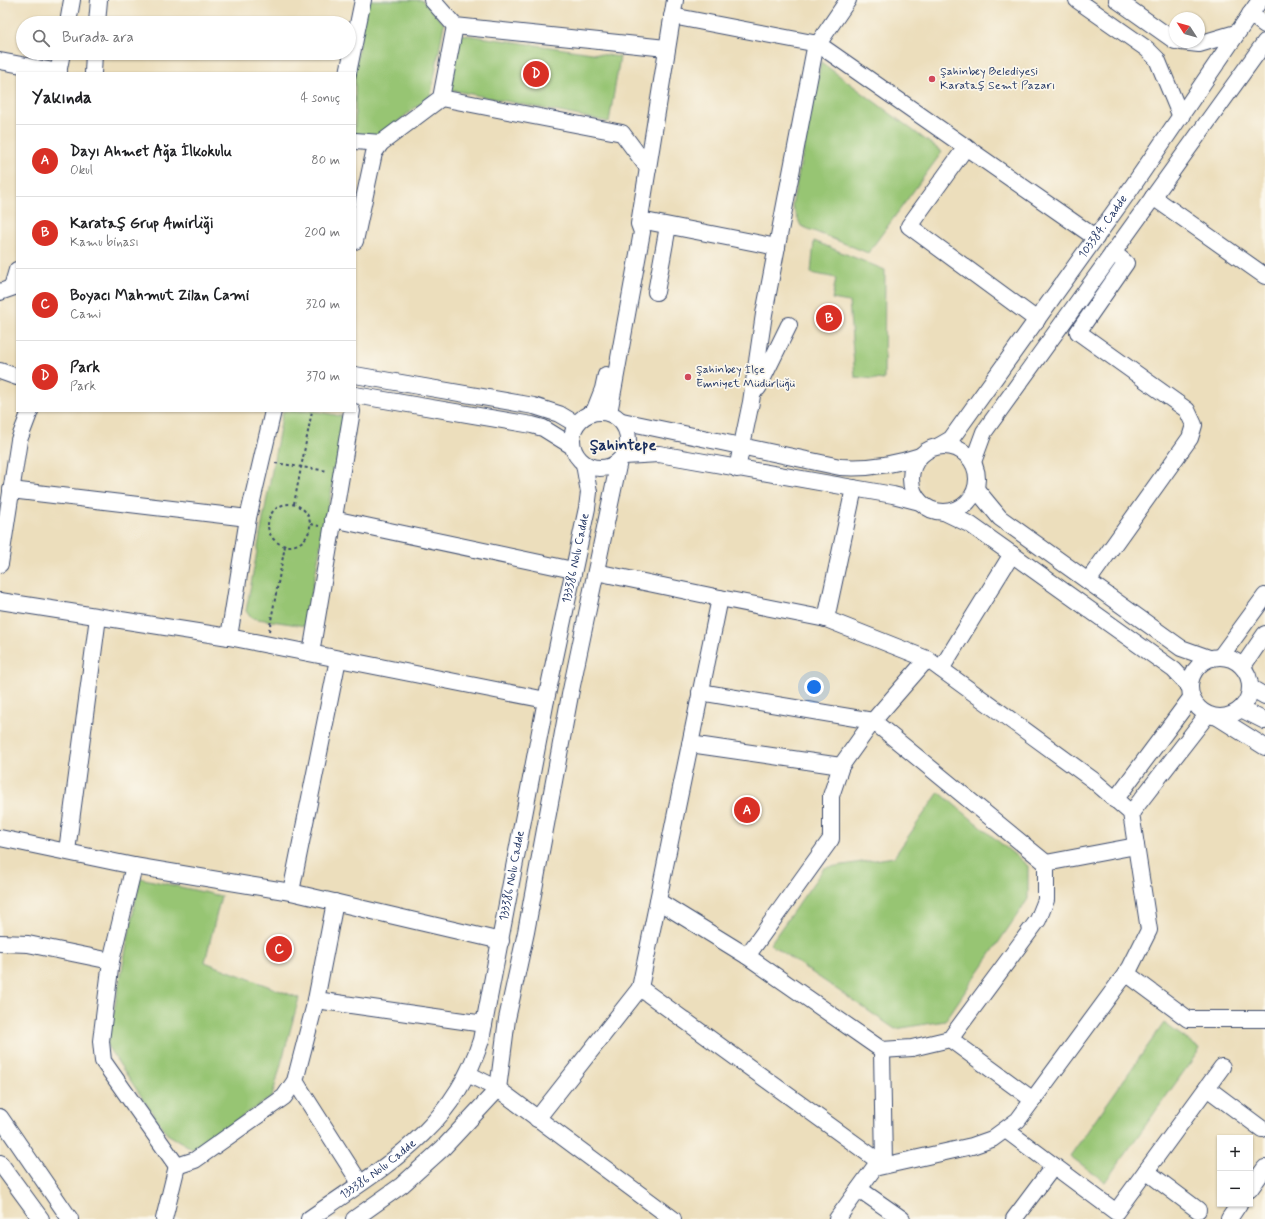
<!DOCTYPE html>
<html lang="tr">
<head>
<meta charset="utf-8">
<style>
	:root { --surface:#fff; --page:#f6f6f6; --text:#202124; --muted:#757577; --line:#e0e0e0; --accent:#d93025 }
	body { margin:0; font-family:Mynerve,sans-serif; background:var(--page); color:var(--text) }
	.controls { position:absolute; right:12px; bottom:12px; display:grid; overflow:hidden; border-radius:0px; box-shadow:0 1px 3px #0004 }
	.controls button { width:36px; height:36px; display:grid; place-items:center; padding:0; border:0; border-bottom:1px solid var(--line); background:var(--surface); color:var(--text); font:20px sans-serif }
	.compass { position:absolute; left:1169px; top:12px; width:36px; height:36px; border-radius:50%; background:var(--surface); box-shadow:0 1px 3px #0004; rotate:306deg }
	.you { position:absolute; left:814px; top:687px; width:14px; height:14px; margin:-10px; border:3px solid #fff; border-radius:50%; background:#1a73e8; box-shadow:0 0 0 6px #1a73e833 }
	.badge { display:grid; place-items:center; width:26px; height:26px; border-radius:50%; background:var(--accent); color:#fff; font-size:13px; font-weight:700 }
	.pin { position:absolute; translate:-50% -50%; border:2px solid #fff; box-shadow:0 1px 4px #0006 }
	.list { margin:0; padding:0; list-style:none }
	h2 { display:flex; justify-content:space-between; align-items:center; height:52px; margin:0; padding:0 16px; font-size:17px }
	h2 small { font-size:13px; font-weight:400; color:var(--muted) }
	.list li { display:grid; grid-template-columns:26px 1fr auto; gap:12px; align-items:center; box-sizing:border-box; height:72px; padding:0 16px; border-top:1px solid var(--line) }
	.list b { display:block; font-size:15px; white-space:nowrap }
	.list p { margin:0; font-size:13px; white-space:nowrap; color:var(--muted) }
	.list em { font-size:13px; font-style:normal; color:var(--muted) }
	.icon { flex:none; width:22px; height:22px; fill:none; stroke:currentColor; stroke-width:2; stroke-linecap:round; stroke-linejoin:round }
	.map { position:relative; flex:none; width:1265px; height:1219px; overflow:hidden }
	.search { position:absolute; background:var(--surface); box-shadow:0 1px 3px #0004; left:16px; top:16px; width:340px; height:44px; display:flex; align-items:center; gap:10px; box-sizing:border-box; padding:0 14px; border-radius:22px; color:var(--muted); font-size:15px }
	.panel { position:absolute; background:var(--surface); box-shadow:0 1px 3px #0004; left:16px; top:72px; width:340px; height:340px; border-radius:0px }
	.map>svg:first-child { display:block }
	.green { fill:#97c573; stroke:#597a68 }
	.lines { fill:none; stroke-linecap:round; stroke-linejoin:round }
	.minor-casing { stroke:#3a496c; stroke-width:18 }
	.path { stroke:#3a496c; stroke-width:2; stroke-dasharray:3 3; stroke-linecap:butt }
	.minor { stroke:#fff; stroke-width:16 }
	.poi-dot { fill:#d1495b; stroke:#fbf7ec; stroke-width:1.5 }
	.labels { text-anchor:middle; dominant-baseline:central; stroke-width:3.5; stroke-linejoin:round; paint-order:stroke }
	.poi-label { font-size:12px; fill:#1b2f5e; stroke:#fbf7ec; text-anchor:start }
	.street-label { font-size:12px; fill:#1b2f5e; stroke:#fbf7ec }
	.district-label { font-size:16px; font-weight:bold; fill:#1b2f5e; stroke:#fbf7ec }
</style>
</head>
<body>
<div class="map">
<svg width="1265" height="1219" viewBox="0 0 1265 1219">
	<rect width="100%" height="100%" fill="#fbf7ec"/>
	<filter id="ink" filterUnits="userSpaceOnUse"><feTurbulence type="fractalNoise" baseFrequency=".025" numOctaves="2"/><feDisplacementMap in="SourceGraphic" scale="8" xChannelSelector="R" yChannelSelector="G"/><feConvolveMatrix kernelMatrix="1 2 1 2 8 2 1 2 1" color-interpolation-filters="sRGB"/></filter>
	<filter id="wash" filterUnits="userSpaceOnUse"><feTurbulence type="fractalNoise" baseFrequency=".012" numOctaves="4" result="noise"/><feDisplacementMap in="SourceGraphic" scale="16" xChannelSelector="R" yChannelSelector="G"/><feGaussianBlur stdDeviation="0.9" result="paint"/><feColorMatrix in="noise" values="0 0 0 0 0 0 0 0 0 0 0 0 0 0 0 0 0 1.4 0 .05"/><feComposite in="paint" operator="in"/></filter>
	<g filter="url(#wash)">
		<rect width="100%" height="100%" fill="#ecdebc"/>
		<path class="green" d="M365,0H422L444,24L431,95L380,136L355,134V73Z
			M459,34L620,57L609,122L451,90Z
			M821,62L942,152L868,253L801,226L792,206Z
			M814,241L885,270L884,380L855,377L849,302L832,299L836,278L811,273Z
			M283,411H314L346,417L305,626L251,618L246,611Z
			M939,792L1028,866V899L945,1021L895,1029L770,944L824,868L894,857Z
			M140,878L221,896L205,962L299,998L272,1097L193,1149L167,1134L107,1046Z
			M1164,1023L1200,1049L1105,1182L1070,1156Z"/>
	</g>
	<g filter="url(#ink)">
		<g class="lines">
			<g class="minor-casing">
				<g id="minor">
					<path d="M432,0L455,26L666,48"/>
					<path d="M848,0L818,44L1096,238"/>
					<path d="M1077,0L1147,49L1157,59L1181,117"/>
					<path d="M1117,0L1175,41"/>
					<path d="M1250,14L1265,25"/>
					<path d="M672,16L818,44"/>
					<path d="M68,23L72,0"/>
					<path d="M97,23L99,0"/>
					<path d="M1181,42L1199,44L1236,33"/>
					<path d="M0,61L59,72"/>
					<path d="M58,73L62,53"/>
					<path d="M93,73L94,53"/>
					<path d="M348,73L363,0"/>
					<path d="M441,98L622,133L648,168"/>
					<path d="M355,141L381,143"/>
					<path d="M966,147L909,226L1037,320"/>
					<path d="M1153,197L1265,276"/>
					<path d="M640,220L777,247"/>
					<path d="M355,241L374,153L381,143L441,98L455,26"/>
					<path d="M12,287L17,270"/>
					<path d="M0,292L17,286"/>
					<path d="M656,292L668,226"/>
					<path d="M0,371L17,377"/>
					<path d="M355,375L534,406L559,414L576,424"/>
					<path d="M758,388L789,325"/>
					<path d="M355,395L532,425L543,428L572,446"/>
					<circle cx="600" cy="440" r="28"/>
					<path d="M594,412L603,389L606,375"/>
					<path d="M609,413L642,232L639,224L675,0"/>
					<path d="M622,421L840,467C868,469 893,465 920,456"/>
					<path id="s1" d="M939,446L951,439L1132,187L1260,0"/>
					<circle cx="944" cy="479" r="33"/>
					<path d="M624,456L659,454L893,495L920,502"/>
					<path d="M973,462L984,432L1265,42"/>
					<path d="M737,469L751,402L764,314L816,43"/>
					<path d="M976,489L1000,518L1181,648L1209,658"/>
					<path d="M11,490L248,518"/>
					<path d="M944,512L971,525L1174,670L1189,686"/>
					<path d="M333,519L573,570"/>
					<path d="M0,564L19,440L30,411"/>
					<path d="M596,572L720,598L640,988"/>
					<path d="M1088,581L1190,438L1194,425L1187,410L1078,332L1126,263L1113,252"/>
					<path d="M720,598L826,619L927,659L1093,780L1131,813L1149,930L1130,968L1018,1120L992,1139L972,1146L874,1168L837,1219"/>
					<path d="M0,601L229,637L248,518L273,411"/>
					<path d="M826,619L854,488"/>
					<path d="M229,637L546,700"/>
					<path d="M311,653L352,411"/>
					<path d="M1221,656L1265,596"/>
					<circle cx="1220" cy="687" r="30"/>
					<path d="M1243,666L1265,634"/>
					<path d="M941,669L1012,554"/>
					<path d="M1251,688L1265,696"/>
					<path d="M1241,709L1265,721"/>
					<path d="M1219,718L1265,747"/>
					<path d="M690,744L841,766"/>
					<path d="M1115,800L1191,698"/>
					<path d="M1131,813L1207,715"/>
					<path d="M0,838L134,866L291,892L501,941"/>
					<path d="M67,851L98,617"/>
					<path d="M1046,863L1136,846"/>
					<path d="M134,866L111,961L101,1041L103,1061L177,1166L195,1160L284,1097L295,1081L316,1000L335,902"/>
					<path d="M291,892L338,659"/>
					<path d="M658,901L747,956L882,1050L912,1048L950,1039L1038,920L1046,900V863L873,721L700,692"/>
					<path d="M0,943L28,944L111,961"/>
					<path d="M747,956L831,839V796L841,766L873,721L927,659"/>
					<path d="M1126,973L1188,1019H1265"/>
					<path d="M316,1000L484,1024"/>
					<path d="M950,1039L1033,1100"/>
					<path d="M882,1050L884,1165"/>
					<path d="M468,1074L498,1089L673,1219"/>
					<path d="M295,1081L360,1183"/>
					<path d="M1207,1088L1262,1129"/>
					<path d="M0,1117L70,1219"/>
					<path d="M537,1119L640,988L884,1165"/>
					<path d="M1006,1130L1116,1212L1222,1067"/>
					<path d="M0,1163L41,1219"/>
					<path d="M1146,1171L1198,1210"/>
					<path d="M859,1189L902,1219"/>
					<path d="M1250,1189L1265,1168"/>
					<path d="M164,1219L177,1166"/>
					<path id="s2" d="M309,1219C382,1168 453,1130 481,1040L546,700L587,508L589,492L584,464"/>
					<path d="M354,1219L402,1185L443,1148L498,1089L507,1019L526,932L570,695L619,461"/>
					<path d="M1014,1219L1053,1167"/>
					<path d="M1229,1219L1239,1204"/>
				</g>
			</g>
			<path class="path" d="M275,463L328,471
				M268 525a21 21 0 1 1 42 0a21 21 0 1 1-42 0Z
				M294,504L312,411
				M311,524L319,526
				M269,631L285,546"/>
			<use href="#minor" class="minor"/>
		</g>
	</g>
	<g class="poi-dot">
		<circle cx="932" cy="79" r="4"/>
		<circle cx="688" cy="377" r="4"/>
	</g>
	<g class="labels">
		<g class="poi-label">
			<text x="940" y="72">Şahinbey Belediyesi<tspan x="940" dy="14">Karataş Semt Pazarı</tspan></text>
			<text x="696" y="370">Şahinbey İlçe<tspan x="696" dy="14">Emniyet Müdürlüğü</tspan></text>
		</g>
		<g class="street-label">
			<text stroke="none"><textPath href="#s1" startOffset="275">103384. Cadde</textPath></text>
			<text stroke="none"><textPath href="#s2" startOffset="745">133386 Nolu Cadde</textPath></text>
			<text stroke="none"><textPath href="#s2" startOffset="421">133386 Nolu Cadde</textPath></text>
			<text stroke="none"><textPath href="#s2" startOffset="85">133386 Nolu Cadde</textPath></text>
		</g>
		<g class="district-label">
			<text x="623" y="445">Şahintepe</text>
		</g>
	</g>
</svg>
<div class="controls">
<button>+</button>
<button>−</button>
</div>
<svg class="compass" viewBox="-18 -18 36 36"><path d="M0-13l5 13h-10z" fill="#e53935"/><path d="M0 13l5-13h-10z" fill="#757577"/></svg>
<div class="you"></div>
<div class="pin badge" style="left:747px;top:810px">A</div>
<div class="pin badge" style="left:829px;top:318px">B</div>
<div class="pin badge" style="left:279px;top:949px">C</div>
<div class="pin badge" style="left:536px;top:74px">D</div>
<div class="search"><svg class="icon" aria-label="search" viewBox="0 0 24 24"><circle cx="10" cy="10" r="6"/><path d="M15 15l6 6"/></svg>Burada ara</div>
<section class="panel">
<h2>Yakında<small>4 sonuç</small></h2>
<ul class="list">
<li><span class="badge">A</span><div><b>Dayı Ahmet Ağa İlkokulu</b><p>Okul</p></div><em>80 m</em></li>
<li><span class="badge">B</span><div><b>Karataş Grup Amirliği</b><p>Kamu binası</p></div><em>200 m</em></li>
<li><span class="badge">C</span><div><b>Boyacı Mahmut Zilan Cami</b><p>Cami</p></div><em>320 m</em></li>
<li><span class="badge">D</span><div><b>Park</b><p>Park</p></div><em>370 m</em></li>
</ul>
</section>
</div>
</body>
</html>
